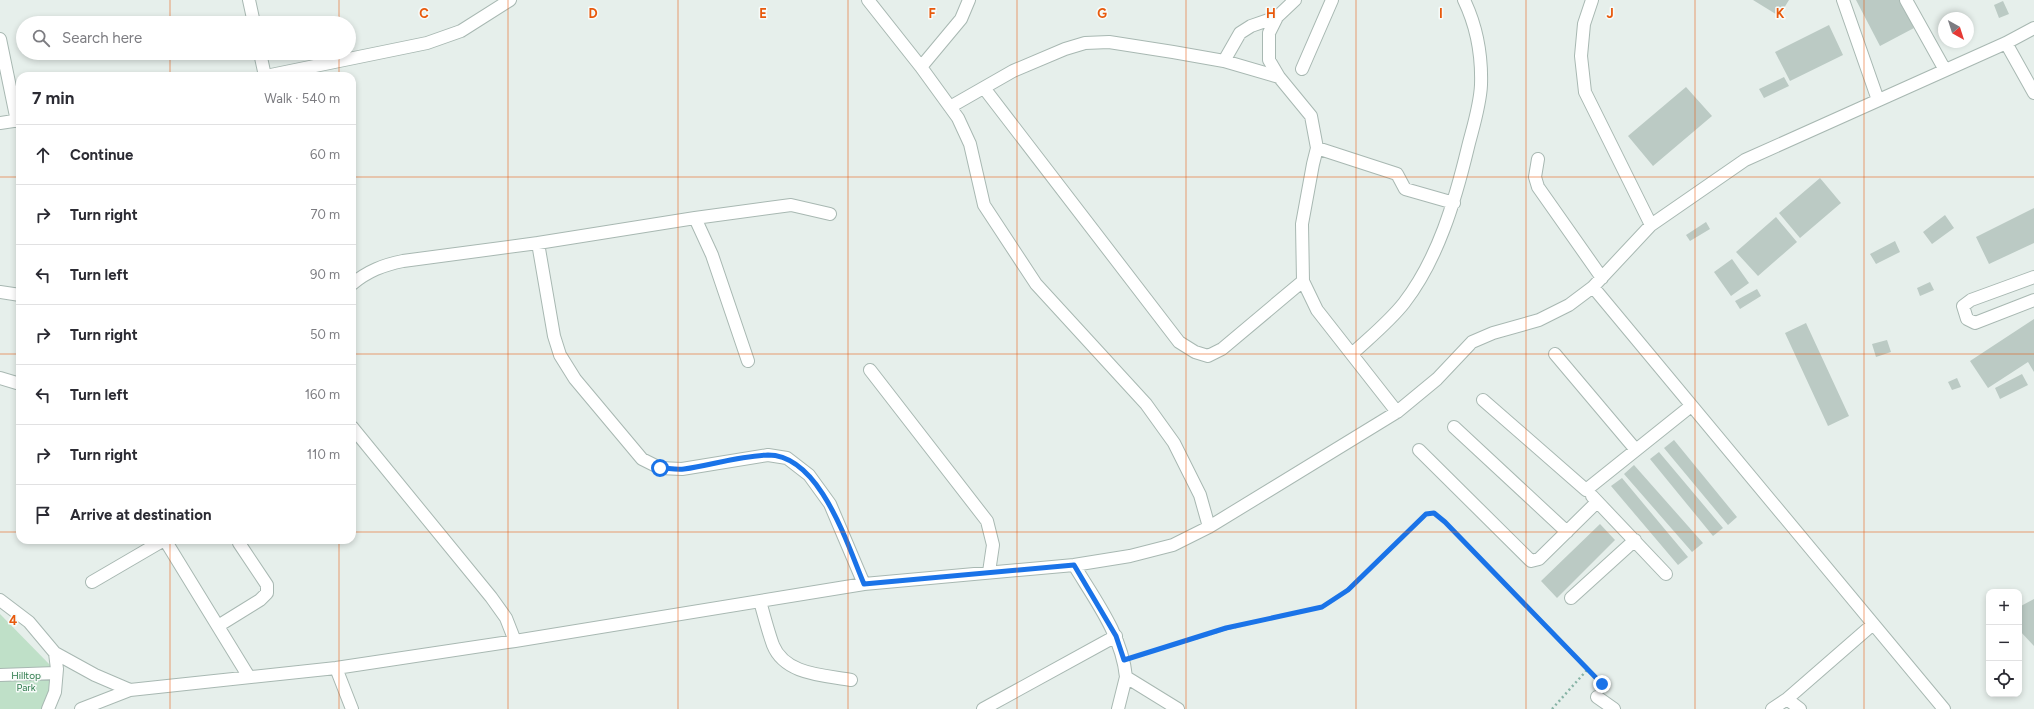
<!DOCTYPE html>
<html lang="en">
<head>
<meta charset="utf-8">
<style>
	:root { --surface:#fff; --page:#f7f7f7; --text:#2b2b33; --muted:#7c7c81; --line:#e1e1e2 }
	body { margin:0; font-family:Figtree,sans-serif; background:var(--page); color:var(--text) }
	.controls { position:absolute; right:12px; bottom:12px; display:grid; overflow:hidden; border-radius:8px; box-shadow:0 2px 6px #0003 }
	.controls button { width:36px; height:36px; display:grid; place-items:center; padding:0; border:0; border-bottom:1px solid var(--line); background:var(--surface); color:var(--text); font:20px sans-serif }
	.compass { position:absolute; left:1938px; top:12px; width:36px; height:36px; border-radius:50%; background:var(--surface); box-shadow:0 2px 6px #0003; rotate:141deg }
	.stop { position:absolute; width:12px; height:12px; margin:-9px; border:3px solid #1a73e8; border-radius:50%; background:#fff }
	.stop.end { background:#1a73e8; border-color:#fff; box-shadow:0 1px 4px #0008 }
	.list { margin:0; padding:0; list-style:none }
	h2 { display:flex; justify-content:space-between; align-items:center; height:52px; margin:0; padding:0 16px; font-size:17px }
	h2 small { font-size:13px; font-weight:400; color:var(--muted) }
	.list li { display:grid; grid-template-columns:26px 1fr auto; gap:12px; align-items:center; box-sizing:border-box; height:60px; padding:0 16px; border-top:1px solid var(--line) }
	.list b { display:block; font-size:15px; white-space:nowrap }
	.list em { font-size:13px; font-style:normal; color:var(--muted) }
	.icon { flex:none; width:22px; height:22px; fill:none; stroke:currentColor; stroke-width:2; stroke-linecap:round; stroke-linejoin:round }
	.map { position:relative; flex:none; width:2034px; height:709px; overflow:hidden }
	.search { position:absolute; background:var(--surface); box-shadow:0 2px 6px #0003; left:16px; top:16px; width:340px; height:44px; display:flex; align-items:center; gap:10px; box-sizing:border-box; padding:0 14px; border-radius:22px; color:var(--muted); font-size:15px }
	.panel { position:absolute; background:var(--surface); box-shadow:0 2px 6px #0003; left:16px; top:72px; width:340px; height:472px; border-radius:12px }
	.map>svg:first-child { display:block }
	.park { fill:#bfe0c8 }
	.building { fill:#bbcac4 }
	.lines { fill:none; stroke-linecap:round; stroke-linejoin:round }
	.minor-casing { stroke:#a8b8b2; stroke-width:14 }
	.path { stroke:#86b3a5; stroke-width:2.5; stroke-dasharray:2 3; stroke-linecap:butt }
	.minor { stroke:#fff; stroke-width:12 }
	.route { stroke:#1a73e8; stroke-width:5 }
	.grid { fill:none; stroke:#e8590c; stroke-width:1; stroke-opacity:0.55 }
	.labels { text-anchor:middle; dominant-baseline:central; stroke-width:3; stroke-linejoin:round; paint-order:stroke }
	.park-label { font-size:10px; fill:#2d7a4b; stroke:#f7fbf9 }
	.grid-label { font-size:13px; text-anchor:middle; font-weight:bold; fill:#e8590c; stroke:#f7fbf9; stroke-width:3; stroke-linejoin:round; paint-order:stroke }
</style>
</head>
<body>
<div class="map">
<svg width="2034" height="709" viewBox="0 0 2034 709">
	<rect width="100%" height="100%" fill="#e6efeb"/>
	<path class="park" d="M0,614L50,665L52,688L41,709H0Z"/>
	<path class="building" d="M1753,0H1789L1779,16Z
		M1856,0H1900L1914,28L1880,46Z
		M2003,1L2009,14L1999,18L1994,5Z
		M1829,25L1843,55L1790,81L1775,52Z
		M1784,77L1789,86L1764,98L1759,89Z
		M1686,87L1712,116L1653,166L1628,136Z
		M1820,178L1841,203L1800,238L1779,213Z
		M2034,208V243L1989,264L1976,237Z
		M1945,215L1954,228L1932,244L1923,232Z
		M1776,217L1797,242L1758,276L1736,252Z
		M1706,222L1710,229L1690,241L1686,235Z
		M1895,241L1900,252L1876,264L1870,254Z
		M1732,259L1749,283L1731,296L1714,272Z
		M1930,282L1934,290L1920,296L1917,288Z
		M1757,289L1761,296L1740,309L1735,301Z
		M2034,319V372L2028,362L1988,388L1970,361Z
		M1806,323L1849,416L1828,426L1785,333Z
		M1887,340L1891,352L1876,357L1872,344Z
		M2022,374L2028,385L2000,399L1995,388Z
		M1957,378L1961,387L1952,390L1948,382Z
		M1674,440L1737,517L1728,525L1664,448Z
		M1659,452L1723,528L1713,536L1650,459Z
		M1634,465L1703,543L1692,552L1624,474Z
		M1622,478L1688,557L1678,565L1611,486Z
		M1600,524L1615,540L1557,598L1541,581Z
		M2034,599V646L2019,630V607Z"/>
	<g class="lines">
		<g class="minor-casing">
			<path id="minor" d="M249,0L254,23
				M868,0L921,67L958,118L970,144L984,205L1036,284L1146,404L1174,443L1200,495L1209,527
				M1295,0L1277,17L1269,33V60L1279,77L1311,116L1317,148L1313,164L1302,224L1303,281L1317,310L1397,412
				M1592,0L1584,24L1581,56L1585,92L1651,225
				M1843,0L1878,100
				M1906,0L1945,70
				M0,39L17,121
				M2006,43L2034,93
				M260,53L265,76
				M1224,61L1240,33L1251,26L1277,17
				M921,67L961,19L969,0
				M1302,69L1332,0
				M266,76L427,43L461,31L510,0
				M984,88L1179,342L1195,352L1208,356L1222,349L1303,281
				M950,107L1013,71L1065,49L1085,43L1109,42L1173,52L1224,61L1279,77
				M0,123L20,120
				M1317,148L1397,174L1405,189L1454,203
				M1538,159L1535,177L1538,187L1602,278
				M695,218L712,255L748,361
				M538,243L554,336L560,355L575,379L642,459L660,468L682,469L768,455L787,458L809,475L830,504L864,584
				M2034,277L1971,300L1963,306L1967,319L1975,323L2034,300
				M352,284C368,271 383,265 403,261L538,243L695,218L791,205L830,214
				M1593,287L1944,709
				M0,292L20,295
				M1352,354C1369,338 1389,322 1404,303C1438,259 1455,201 1468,147C1473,127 1480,106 1481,85C1482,54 1477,27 1464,0
				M1555,354L1636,450
				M870,370L987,521L993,545L989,572
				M0,378L20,384
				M1483,400L1586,490L1691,406
				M352,427L491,597L506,618L515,641
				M1454,427L1567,532
				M1419,450L1531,561L1539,559L1597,502
				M1592,496L1666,574
				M165,540L249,677
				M1074,565C1095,600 1122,635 1126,677L1178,709
				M92,582L164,540
				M1571,598L1635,540
				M0,600L29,622L55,653L57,669L55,692L48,709
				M760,601C764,616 768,631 773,645C785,675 824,675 851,680
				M218,626L260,600L267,593V585L239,543
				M55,653L95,675L130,690
				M336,668L352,709
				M0,675L56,673
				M1597,697L1614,709
				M1787,699L1800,709
				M81,709L130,690L336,668L515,641L864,584L1074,565L1130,556L1173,545L1209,527L1397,412L1437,379L1472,342L1493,333L1539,320L1569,305L1593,287L1651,225L1745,160L2006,43L2034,28
				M983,709L1116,636
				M1118,709L1126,677
				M1772,709L1787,699L1872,625"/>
		</g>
		<path class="path" d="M1134,657L1227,629L1322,607L1347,590L1426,514L1434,513L1445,522L1601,684
			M1552,709L1587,670"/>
		<use href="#minor" class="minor"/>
	</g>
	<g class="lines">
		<path class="route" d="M660,468C667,468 676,470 684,469C712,465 739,456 768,455C820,455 847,544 864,584L1074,565L1116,636L1124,660L1226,628L1322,607L1348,590L1426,514L1434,513L1445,522L1602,684"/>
	</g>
	<path class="grid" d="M170,0V23M339,0V23M508,0V709M678,0V709M848,0V709M1017,0V709M1186,0V709M1356,0V709M1526,0V709M1695,0V709M1864,0V709M170,53V76M339,53V76M0,177H20M352,177H2034M0,354H20M352,354H2034M0,532H20M352,532H2034M170,540V709M339,540V709"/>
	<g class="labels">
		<g class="park-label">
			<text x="26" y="675">Hilltop<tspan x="26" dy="12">Park</tspan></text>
		</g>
	</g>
	<g class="grid-label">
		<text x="424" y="18">C</text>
		<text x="593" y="18">D</text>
		<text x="763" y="18">E</text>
		<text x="932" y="18">F</text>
		<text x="1102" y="18">G</text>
		<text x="1271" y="18">H</text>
		<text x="1441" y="18">I</text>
		<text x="1610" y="18">J</text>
		<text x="1780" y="18">K</text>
		<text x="13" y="625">4</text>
	</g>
</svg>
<div class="controls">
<button>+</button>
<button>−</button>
<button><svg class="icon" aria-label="locate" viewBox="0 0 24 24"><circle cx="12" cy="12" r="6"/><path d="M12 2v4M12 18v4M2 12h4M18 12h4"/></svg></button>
</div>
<svg class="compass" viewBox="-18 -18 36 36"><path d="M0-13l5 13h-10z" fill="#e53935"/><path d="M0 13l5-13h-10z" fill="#7c7c81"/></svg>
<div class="stop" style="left:660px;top:468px"></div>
<div class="stop end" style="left:1602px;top:684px"></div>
<div class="search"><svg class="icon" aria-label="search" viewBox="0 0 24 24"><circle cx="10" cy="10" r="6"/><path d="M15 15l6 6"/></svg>Search here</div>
<section class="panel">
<h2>7 min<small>Walk · 540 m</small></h2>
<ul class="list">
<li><svg class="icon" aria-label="ahead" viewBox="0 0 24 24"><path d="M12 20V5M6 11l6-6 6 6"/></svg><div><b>Continue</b></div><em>60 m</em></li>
<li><svg class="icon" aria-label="right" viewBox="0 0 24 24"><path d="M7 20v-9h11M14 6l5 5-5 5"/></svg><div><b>Turn right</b></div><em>70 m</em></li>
<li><svg class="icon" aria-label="left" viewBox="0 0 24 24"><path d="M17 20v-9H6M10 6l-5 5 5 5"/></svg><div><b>Turn left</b></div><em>90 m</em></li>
<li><svg class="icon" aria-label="right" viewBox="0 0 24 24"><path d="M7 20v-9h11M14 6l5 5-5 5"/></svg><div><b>Turn right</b></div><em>50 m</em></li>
<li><svg class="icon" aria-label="left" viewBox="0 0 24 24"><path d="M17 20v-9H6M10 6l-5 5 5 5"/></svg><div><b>Turn left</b></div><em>160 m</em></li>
<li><svg class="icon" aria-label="right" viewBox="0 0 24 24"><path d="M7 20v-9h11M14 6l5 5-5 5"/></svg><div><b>Turn right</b></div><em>110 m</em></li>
<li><svg class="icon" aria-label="arrive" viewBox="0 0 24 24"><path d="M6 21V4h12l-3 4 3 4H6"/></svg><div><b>Arrive at destination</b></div></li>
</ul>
</section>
</div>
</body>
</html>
